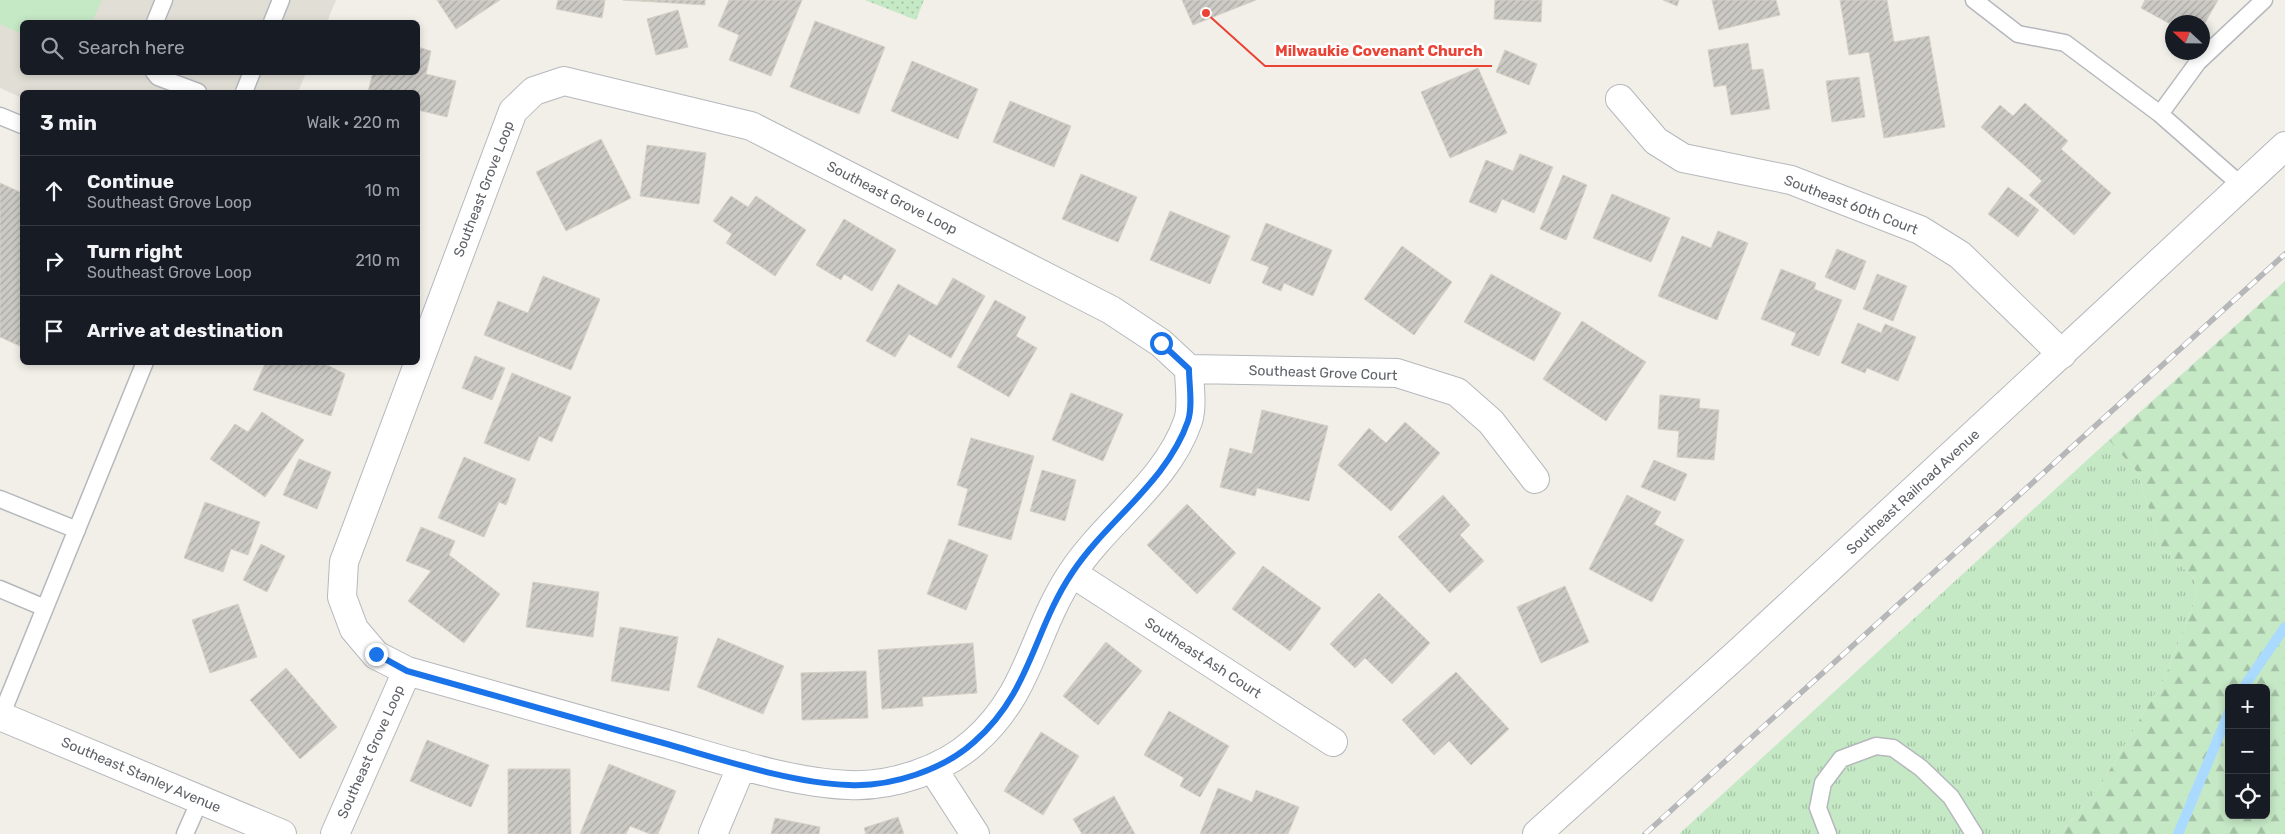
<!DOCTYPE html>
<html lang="en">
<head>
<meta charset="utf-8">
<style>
	:root { --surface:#171b24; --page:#20242c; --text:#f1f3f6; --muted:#9ea1a6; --line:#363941 }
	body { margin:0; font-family:Rubik,sans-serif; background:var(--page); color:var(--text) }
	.controls { position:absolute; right:15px; bottom:15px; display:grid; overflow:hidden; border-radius:8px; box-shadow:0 2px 8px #0003 }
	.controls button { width:45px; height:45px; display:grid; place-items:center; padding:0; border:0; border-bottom:1px solid var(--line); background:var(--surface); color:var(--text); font:25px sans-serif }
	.compass { position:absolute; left:2165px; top:15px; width:45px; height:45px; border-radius:50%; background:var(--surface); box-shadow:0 2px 8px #0003; rotate:292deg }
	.stop { position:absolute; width:15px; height:15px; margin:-11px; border:4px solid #1a73e8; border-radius:50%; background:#fff }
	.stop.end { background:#1a73e8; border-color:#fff; box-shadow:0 1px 5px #0008 }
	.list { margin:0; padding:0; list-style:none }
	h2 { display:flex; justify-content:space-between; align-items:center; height:65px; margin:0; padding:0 20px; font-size:21px }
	h2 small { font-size:16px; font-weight:400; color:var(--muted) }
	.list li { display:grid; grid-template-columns:32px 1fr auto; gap:15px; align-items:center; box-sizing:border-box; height:70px; padding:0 20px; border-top:1px solid var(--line) }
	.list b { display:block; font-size:19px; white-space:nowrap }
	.list p { margin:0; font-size:16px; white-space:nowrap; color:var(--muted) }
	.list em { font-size:16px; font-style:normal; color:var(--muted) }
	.icon { flex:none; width:28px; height:28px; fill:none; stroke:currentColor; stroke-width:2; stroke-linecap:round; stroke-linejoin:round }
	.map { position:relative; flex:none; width:2285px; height:834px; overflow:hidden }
	.search { position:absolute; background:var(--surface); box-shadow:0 2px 8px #0003; left:20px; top:20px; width:400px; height:55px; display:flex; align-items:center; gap:12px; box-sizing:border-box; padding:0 18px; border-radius:8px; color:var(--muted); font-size:19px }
	.panel { position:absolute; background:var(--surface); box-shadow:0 2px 8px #0003; left:20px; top:90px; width:400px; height:275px; border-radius:8px }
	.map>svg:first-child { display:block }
	.education { fill:#e1ded6 }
	.grass { fill:url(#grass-tufts) }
	.forest { fill:url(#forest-firs); fill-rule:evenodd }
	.park { fill:url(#park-dots) }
	.garden { fill:#c5e8c5 }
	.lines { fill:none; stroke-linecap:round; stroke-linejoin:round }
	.stream { stroke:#aadaff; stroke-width:10 }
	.building { fill:url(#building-hatch); stroke:#d6d1c6 }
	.service-casing { stroke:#b5b8bc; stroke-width:19 }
	.minor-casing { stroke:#b5b8bc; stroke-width:30 }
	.tertiary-casing { stroke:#b5b8bc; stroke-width:30 }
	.service { stroke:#fff; stroke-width:16 }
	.minor { stroke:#fff; stroke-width:28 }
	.tertiary { stroke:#fff; stroke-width:28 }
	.rail-casing { stroke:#b6b7b8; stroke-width:5.5 }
	.rail { stroke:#fff; stroke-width:4; stroke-dasharray:11; stroke-linecap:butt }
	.route { stroke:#1a73e8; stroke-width:6 }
	.labels { text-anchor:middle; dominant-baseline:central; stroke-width:5; stroke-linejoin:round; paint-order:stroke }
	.street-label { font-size:14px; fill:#5f6368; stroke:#fff }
	.leader { fill:none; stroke:#ea4335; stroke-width:2 }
	.callout-dot { fill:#ea4335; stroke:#fff; stroke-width:2 }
	.callout-label { font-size:15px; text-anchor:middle; font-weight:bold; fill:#ea4335; stroke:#fff; stroke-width:5; stroke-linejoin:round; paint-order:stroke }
</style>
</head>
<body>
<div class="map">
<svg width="2285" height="834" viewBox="0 0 2285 834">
	<defs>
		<pattern id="grass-tufts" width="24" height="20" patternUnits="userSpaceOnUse" patternTransform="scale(1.25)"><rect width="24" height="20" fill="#c5e8c5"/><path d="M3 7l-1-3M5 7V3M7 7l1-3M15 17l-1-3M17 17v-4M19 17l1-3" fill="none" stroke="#a3c0a4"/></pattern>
		<pattern id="forest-firs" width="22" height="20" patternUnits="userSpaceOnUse" patternTransform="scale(1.25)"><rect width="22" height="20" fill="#c5e8c5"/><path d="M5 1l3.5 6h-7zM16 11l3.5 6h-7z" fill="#a3c0a4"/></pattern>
		<pattern id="park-dots" width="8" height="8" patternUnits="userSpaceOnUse" patternTransform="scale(1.25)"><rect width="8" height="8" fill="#c5e8c5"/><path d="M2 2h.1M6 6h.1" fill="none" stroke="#a3c0a4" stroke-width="1.8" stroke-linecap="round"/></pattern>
		<pattern id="building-hatch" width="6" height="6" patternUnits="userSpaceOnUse" patternTransform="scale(1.25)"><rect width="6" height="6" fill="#cccac5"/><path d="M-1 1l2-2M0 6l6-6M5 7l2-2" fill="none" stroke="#a9a8a4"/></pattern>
	</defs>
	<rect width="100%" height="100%" fill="#f1efe8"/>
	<path class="education" d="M0,0H336L327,22H22V72L306,73L298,92H22V98L0,88Z"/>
	<path class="grass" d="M2109,440L2138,473L2161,547L2195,579L2197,595L2165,677L2099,788L2060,834H1679Z"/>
	<path class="forest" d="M2285,281V834H2060L2099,788L2165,677L2197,595L2195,579L2161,547L2138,473L2109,440ZM2229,688H2266V815H2229Z"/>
	<path class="park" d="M865,0H924L916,20Z"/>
	<path class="garden" d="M0,0H102L92,22H22V34L0,24Z"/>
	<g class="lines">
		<path class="stream" d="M2243,688L2285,627
			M2178,834L2229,712"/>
	</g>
	<path class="building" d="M437,0H500L456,29Z
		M558,0H605L602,18L556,9Z
		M623,0H705V5Z
		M729,0H802L771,76L729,60L739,35L718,26Z
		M1182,0H1256L1193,25Z
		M1495,0H1542L1541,22L1494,19Z
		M1663,0H1679L1677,6Z
		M1712,0H1776L1780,15L1719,30Z
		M1840,0H1887L1894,42L1929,36L1945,127L1884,138L1869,52L1849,55Z
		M2145,0H2218L2202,28V22H2172V25L2141,8Z
		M678,10L688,47L656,55L647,19Z
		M815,21L885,47L859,114L790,87Z
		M1748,43L1752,70L1763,69L1770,109L1731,115L1726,85L1714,87L1708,50Z
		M418,47L431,51L426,74L456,81L447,117L418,110V92H368L373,72H418Z
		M1505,50L1537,64L1529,85L1496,72Z
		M912,61L978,89L958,139L891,111Z
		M1478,68L1507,133L1450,158L1421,92Z
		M1859,77L1865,117L1832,122L1826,81Z
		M1010,101L1071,126L1054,167L993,142Z
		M2025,103L2068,141L2061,149L2111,193L2074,235L2029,195L2042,181L1981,127L2000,105L2013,116Z
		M601,139L631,198L566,231L536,172Z
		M647,145L706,153L699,204L640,196Z
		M1520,154L1553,167L1534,213L1502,199L1496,213L1469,202L1486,160L1513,171Z
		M1081,174L1137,197L1118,242L1062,219Z
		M1563,175L1587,185L1566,240L1540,229Z
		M0,183L22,193V347L0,337Z
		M2008,187L2039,210L2018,237L1988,214Z
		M1612,194L1670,218L1651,262L1593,238Z
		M731,196L748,207L756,196L806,230L775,276L726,243L732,234L713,221Z
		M1170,211L1230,236L1210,284L1150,260Z
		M844,219L896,250L872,291L844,274L841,280L816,265Z
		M1266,223L1332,250L1313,296L1284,283L1281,291L1262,283L1269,267L1251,260Z
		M1718,231L1748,243L1717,320L1658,296L1682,236L1711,248Z
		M1402,246L1452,282L1414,335L1364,299Z
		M1837,249L1866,261L1855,290L1825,277Z
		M1781,269L1816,283L1814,289L1842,300L1819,356L1791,345L1796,333L1761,319Z
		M1491,274L1561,313L1534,361L1464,322Z
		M1877,274L1907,286L1893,321L1863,309Z
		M543,276L600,299L571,370L484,335L498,301L528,313Z
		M953,278L985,296L951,358L909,334L895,357L866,341L898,284L937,306Z
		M995,300L1026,317L1016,336L1037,348L1009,397L957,367Z
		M1582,321L1646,362L1606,421L1543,379Z
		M1858,323L1881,333L1885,324L1916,337L1898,381L1867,368L1865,373L1841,363Z
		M475,356L505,368L492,400L462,388Z
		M266,362H321L345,374L331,416L253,390Z
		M512,373L571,397L552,442L539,436L529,461L484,443Z
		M1071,393L1123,414L1103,461L1052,440Z
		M1660,395L1700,399L1699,408L1719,410L1714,460L1677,457L1679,431L1658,429Z
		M1262,410L1328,426L1309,501L1257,488L1255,496L1220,487L1230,448L1252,454Z
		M262,412L304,440L265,497L210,459L235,424L248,432Z
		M1405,422L1440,453L1391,511L1338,465L1369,428L1386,443Z
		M971,438L1034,456L1011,540L958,525L968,489L957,485Z
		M464,457L516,479L506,505L499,502L484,537L438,518Z
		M299,459L331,472L317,509L283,495Z
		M1654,460L1687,474L1675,501L1641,487Z
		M1042,470L1076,480L1065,521L1030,511Z
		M1443,495L1470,525L1460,535L1484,561L1450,593L1398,537Z
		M1627,495L1661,512L1654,524L1684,540L1652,602L1589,569Z
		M205,502L260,522L248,555L231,549L223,572L184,558Z
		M1187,504L1236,553L1197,594L1147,545Z
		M421,527L455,541L449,555L500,594L464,643L408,601L431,571L406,561Z
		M949,539L988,555L966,610L927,594Z
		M261,544L285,556L267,592L243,580Z
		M1263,566L1321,608L1290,651L1232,609Z
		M533,582L599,592L593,637L526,627Z
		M1565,586L1589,642L1541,663L1517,607Z
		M1379,593L1430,643L1392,684L1365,658L1355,668L1330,644Z
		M238,604L257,657L210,673L192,620Z
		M620,627L678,637L669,691L611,681Z
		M718,638L784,666L763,714L697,687Z
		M1106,642L1142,671L1098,725L1063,696Z
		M973,643L977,693L922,697L923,706L882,709L878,650Z
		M286,668L337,727L300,759L250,700Z
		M866,671L868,718L802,720L801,673Z
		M1456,672L1509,729L1471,765L1449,741L1434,755L1402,720Z
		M1169,711L1229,746L1200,797L1180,786L1184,778L1144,755Z
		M1041,732L1079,756L1043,815L1004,791Z
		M427,740L489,765L471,807L410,781Z
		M609,764L676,791L658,834H650L630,826L626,834H580Z
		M508,769H570L571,834H508Z
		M1218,788L1252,802L1256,790L1299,807L1288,834H1200Z
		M1114,796L1135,834H1082L1073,819Z
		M898,817L904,834H866L864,828Z
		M775,818L820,827L819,834H771Z"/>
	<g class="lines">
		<g class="service-casing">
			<path id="service" d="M1974,0L2018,34L2065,43L2160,114L2242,186
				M155,22L164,0
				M272,22L281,0
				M154,72L158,77L198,92
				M244,92L252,72
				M2160,114L2198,62L2264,0
				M0,116L22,125
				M0,499L77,530
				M0,589L45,608
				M1,716L145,362
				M185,834L200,800
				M1828,834L1818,808L1823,783L1841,759L1876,746L1893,748L1921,768L1951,797L1974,834"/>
		</g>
		<g class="minor-casing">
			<path id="minor" d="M564,81L751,126L1111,310L1161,343L1189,369C1189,384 1193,406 1188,421C1167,482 1107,520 1072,573C1033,631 1031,692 974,742C943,770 891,787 849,785C792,783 723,760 667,744C580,720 493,695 407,671L376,655L354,629L342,597L344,562L513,111L534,91Z
				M1620,99L1656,141L1683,158L1791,180L1920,230L1960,255L2062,354
				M1189,369L1397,373L1457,392L1491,422L1535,479
				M1072,573L1333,742
				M0,716L282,834
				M933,769L975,834
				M335,834L407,671
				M713,834L742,765"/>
		</g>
		<g class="tertiary-casing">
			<path id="tertiary" d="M1537,834L1738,653L2285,146"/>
		</g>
		<use href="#service" class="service"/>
		<use href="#minor" class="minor"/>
		<use href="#tertiary" class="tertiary"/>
		<g class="rail-casing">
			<path id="rail" d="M1645,834L2285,254"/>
		</g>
		<use href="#rail" class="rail"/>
	</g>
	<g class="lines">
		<path class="route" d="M376,654L407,671C493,695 580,720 667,744C723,760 792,783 849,785C891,787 943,770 974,742C1031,692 1033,631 1072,573C1107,520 1167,482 1188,421C1193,406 1189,384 1189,369L1161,343"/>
	</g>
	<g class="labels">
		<g class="street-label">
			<text transform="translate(484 189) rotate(-69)">Southeast Grove Loop</text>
			<text transform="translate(892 198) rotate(27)">Southeast Grove Loop</text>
			<text transform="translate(1851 205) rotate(21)">Southeast 60th Court</text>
			<text transform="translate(1323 373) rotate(2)">Southeast Grove Court</text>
			<text transform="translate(1913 492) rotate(-43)">Southeast Railroad Avenue</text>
			<text transform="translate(1203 658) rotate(33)">Southeast Ash Court</text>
			<text transform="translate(371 752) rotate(-66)">Southeast Grove Loop</text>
			<text transform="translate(141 775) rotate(23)">Southeast Stanley Avenue</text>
		</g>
	</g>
	<path class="leader" d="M1206 13L1265 66H1492"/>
	<circle class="callout-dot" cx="1206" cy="13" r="5"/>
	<g class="callout-label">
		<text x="1379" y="56">Milwaukie Covenant Church</text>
	</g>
</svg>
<div class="controls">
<button>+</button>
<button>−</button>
<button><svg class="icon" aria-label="locate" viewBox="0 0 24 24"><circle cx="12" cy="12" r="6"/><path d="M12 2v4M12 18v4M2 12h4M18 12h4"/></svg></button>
</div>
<svg class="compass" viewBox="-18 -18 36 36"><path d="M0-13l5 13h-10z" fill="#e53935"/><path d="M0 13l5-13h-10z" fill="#9ea1a6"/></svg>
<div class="stop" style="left:1161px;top:343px"></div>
<div class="stop end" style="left:376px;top:654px"></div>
<div class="search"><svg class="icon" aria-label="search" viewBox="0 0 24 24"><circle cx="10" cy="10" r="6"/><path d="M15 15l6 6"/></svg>Search here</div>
<section class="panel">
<h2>3 min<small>Walk · 220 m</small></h2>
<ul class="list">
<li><svg class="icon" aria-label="ahead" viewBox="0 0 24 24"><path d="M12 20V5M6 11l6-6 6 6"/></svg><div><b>Continue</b><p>Southeast Grove Loop</p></div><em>10 m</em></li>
<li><svg class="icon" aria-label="right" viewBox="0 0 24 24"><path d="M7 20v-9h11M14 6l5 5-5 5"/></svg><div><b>Turn right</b><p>Southeast Grove Loop</p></div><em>210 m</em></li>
<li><svg class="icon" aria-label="arrive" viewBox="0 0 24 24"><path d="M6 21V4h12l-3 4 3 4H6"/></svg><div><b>Arrive at destination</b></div></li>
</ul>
</section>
</div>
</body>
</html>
